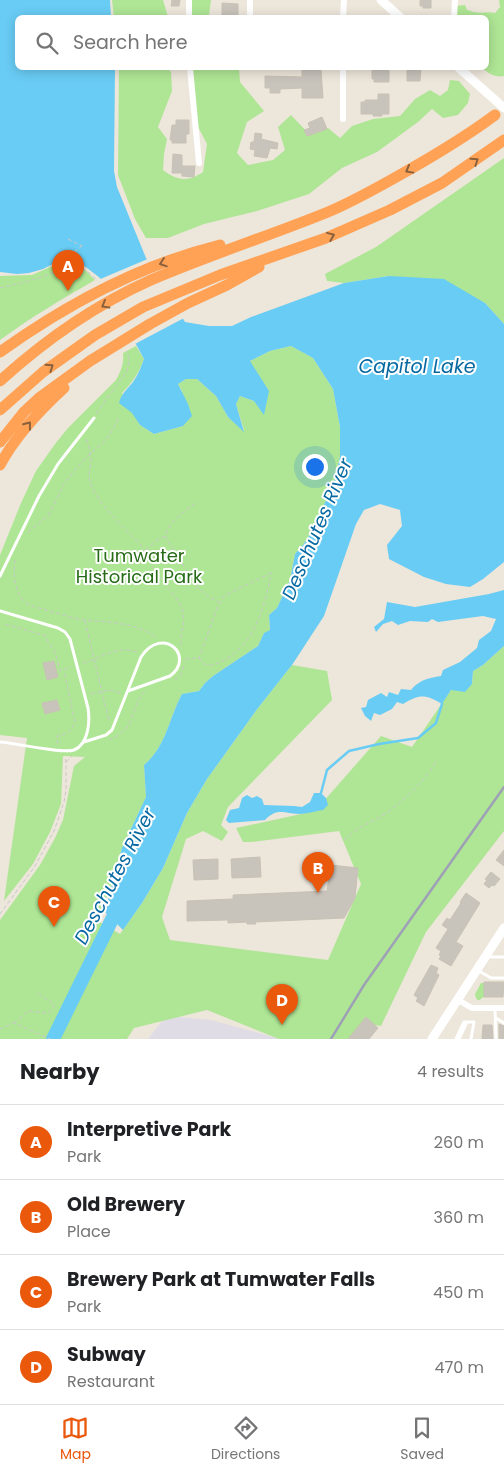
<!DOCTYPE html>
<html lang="en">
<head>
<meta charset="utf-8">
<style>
	:root { --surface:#fff; --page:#f6f6f6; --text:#202124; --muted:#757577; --line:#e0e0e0; --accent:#ea580c }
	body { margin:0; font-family:Poppins,sans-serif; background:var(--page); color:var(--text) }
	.you { position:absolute; left:314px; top:466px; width:18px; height:18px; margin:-12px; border:4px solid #fff; border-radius:50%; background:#1a73e8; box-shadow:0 0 0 8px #1a73e833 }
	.badge { display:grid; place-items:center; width:32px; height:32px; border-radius:50%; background:var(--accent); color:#fff; font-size:16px; font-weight:700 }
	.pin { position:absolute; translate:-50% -41px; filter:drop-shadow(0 1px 2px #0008) }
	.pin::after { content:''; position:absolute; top:26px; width:18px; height:15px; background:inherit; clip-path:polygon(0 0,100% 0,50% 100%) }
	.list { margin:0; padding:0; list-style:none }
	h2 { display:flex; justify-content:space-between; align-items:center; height:65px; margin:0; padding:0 20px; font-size:21px }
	h2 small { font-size:16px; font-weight:400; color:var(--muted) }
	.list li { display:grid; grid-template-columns:32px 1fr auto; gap:15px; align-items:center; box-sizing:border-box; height:75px; padding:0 20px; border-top:1px solid var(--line) }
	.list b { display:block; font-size:19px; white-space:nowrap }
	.list p { margin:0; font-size:16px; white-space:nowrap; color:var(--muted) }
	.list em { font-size:16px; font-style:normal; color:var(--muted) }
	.icon { flex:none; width:28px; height:28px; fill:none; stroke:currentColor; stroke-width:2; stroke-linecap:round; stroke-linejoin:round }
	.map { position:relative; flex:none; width:504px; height:1039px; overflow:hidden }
	.search { position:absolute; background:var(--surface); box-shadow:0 2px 12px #0003; left:15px; right:15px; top:15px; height:55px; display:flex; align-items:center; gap:12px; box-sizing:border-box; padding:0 18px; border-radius:8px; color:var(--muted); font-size:19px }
	.sheet { height:365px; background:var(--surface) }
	nav { display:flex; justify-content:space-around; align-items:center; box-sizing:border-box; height:70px; border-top:1px solid var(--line); background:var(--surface); font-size:14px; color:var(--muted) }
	nav a { display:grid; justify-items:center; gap:2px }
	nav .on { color:var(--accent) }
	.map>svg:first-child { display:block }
	.industrial { fill:#dfdce5 }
	.green { fill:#afe695 }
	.water { fill:#69ccf4 }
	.pier { fill:#ede6db }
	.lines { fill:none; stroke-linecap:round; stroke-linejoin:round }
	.stream { stroke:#69ccf4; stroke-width:2.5 }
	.river { stroke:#69ccf4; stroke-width:14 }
	.building { fill:#c8c3bb; stroke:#c8c2b5 }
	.path { stroke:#c8c8c8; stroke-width:1; stroke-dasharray:4 2.5; stroke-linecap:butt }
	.service { stroke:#fff; stroke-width:3 }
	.minor { stroke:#fff; stroke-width:6 }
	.secondary { stroke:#fff; stroke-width:9 }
	.motorway { stroke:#ffa255; stroke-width:11 }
	.rail { stroke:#9ea1b6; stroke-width:2.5 }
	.oneway { stroke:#8a603d }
	.labels { text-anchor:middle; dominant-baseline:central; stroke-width:4; stroke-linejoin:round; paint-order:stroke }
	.park-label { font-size:18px; fill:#266b16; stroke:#fff }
	.water-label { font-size:19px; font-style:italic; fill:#0769a2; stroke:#fff }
</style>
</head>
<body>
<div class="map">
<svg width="504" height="1039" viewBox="0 0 504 1039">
	<rect width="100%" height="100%" fill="#ede6db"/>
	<path class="industrial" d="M166,1016L211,1020L281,1039H148Z"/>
	<path class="green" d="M112,0H163L168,17H114Z
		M189,0H211L209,15L210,17H191Z
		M499,0H504V76C495,78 488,73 482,68H486L487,43L489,37L487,34L490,32L487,30L486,18H453L455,6L465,5L467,10C469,10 472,12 474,12C481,14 487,11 495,13L500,7Z
		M119,68H167L171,72L172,91L158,127L167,139L164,154L163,170C178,181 188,182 203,172L207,144L195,121L193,68H239L240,82L264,111L247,122L237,153L248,165L273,160L285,150L278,127L291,115L309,134L328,128L340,138L352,126L373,119L400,116L415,99L430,90L440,96L448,90L450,80L459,81L470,94L468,103L458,115L443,118L432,109L418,122L377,152L342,168L309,194L257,211L204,224L168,238H146L135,219L118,175Z
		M504,158V324L485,303L389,276L344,283L327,281L325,274L376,247Z
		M66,260C79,262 86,271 95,280C62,299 30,318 0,340V276L32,275Z
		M136,346L144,359C139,373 132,383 122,393L140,425L154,434L183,426L182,391L178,384L186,379H197L216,396L228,417L244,430L236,404L240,396L254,401L250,361L270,351L291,346L313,358L333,389L340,427V457L334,482L313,530L303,545L295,554L290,580L277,608L269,615L270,631L264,633L258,646L213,676L205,683L199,691L182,694C169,718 166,747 144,765L146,797L122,848L111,888L96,920L120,934L142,903L163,868L187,813L207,779L258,708L292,665L327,671L332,700L228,807L221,825L228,832L222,841L203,831L186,839L162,917L170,940L328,960L361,884L339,831L252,842H243L236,828L315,811L381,736L412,747L451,690L472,684L473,671L483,665L504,646V831L426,932L381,1026L362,1023L350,1039H279L207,1010L134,1028L127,1039H0V920L40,865L55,838L63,820L74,766L85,757L63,756L61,804L50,832L33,864L4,901L27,738L0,735V555L21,503L36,471L55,444L68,428L116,380C121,371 124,364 123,353Z
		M481,983H484V997C481,998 479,1003 476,998L475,994Z"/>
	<path class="water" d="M0,0H110L111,17L18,18V68H115L114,171L117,187L146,258L185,322L209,326H232L251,317L344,283L389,276L444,279L485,303L504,324V562L483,579L470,587L446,584L424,577L389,559L387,545L402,526L400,510L380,504L364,510L356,524L324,616L292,665L258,708L207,779L187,813L163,868L142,903L123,930L105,912L122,848L146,797L144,765C166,747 169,718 182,694L199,691L205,683L213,676L258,646L264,633L270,630L269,615L277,608L290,580L295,554L303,545L313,530L334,482L340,457V427L333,389L313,358L291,346L270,351L250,361L269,391L264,415L254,401L240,396L236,404L244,432L228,417L216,396L197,379H186L178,384L188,404L192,416L183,426L154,434L140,425L132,413L119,403C122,392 127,390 133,382C138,375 141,367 144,359L100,278L78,261L70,258L63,259L43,269L29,273L17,274L0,272Z
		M504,590V646L483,665L473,671L472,684L465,692L451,690L442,704C426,694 419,694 403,704L397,702L392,709L380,715L374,713L371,721L365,716L361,708L366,707L368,700L381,693L387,697L389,692L398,695L401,689L411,690C419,680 428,678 441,676L443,670L460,662L477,648L479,640L491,631L496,619L483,616L438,622L432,619L428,622L410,621L398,625L392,621L383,624L376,632L374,627L384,619L387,602L415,607L489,594Z
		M314,793H321L326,798L328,805L323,810C315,811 307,814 299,814C284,814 278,807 265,820L229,823L226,820L230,810L239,808L242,798L247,795L252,798L257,796L262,799L264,805L294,806L302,807L310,802Z"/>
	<path class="pier" d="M150,258L186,317L133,345L98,280Z"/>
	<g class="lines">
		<path class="stream" d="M321,793L327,770L349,751L379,744L418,738L436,723L442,704"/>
		<path class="river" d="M53,1039L120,903"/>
	</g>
	<path class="building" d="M172,0H180L179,6H171Z
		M420,0H431V8H423V6H420Z
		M222,3L238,4V18L222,17Z
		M302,68H319V70H321L323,98H302V88L280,89V93H270V88H265V76L302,77Z
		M374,68H389V82H374V79H372V69H374Z
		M407,68H421L420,81H407Z
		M378,94H389V114H382V116H373V114H361V102H365V100H378Z
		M322,117L327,129L307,136L304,130L310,128L308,123Z
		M176,120H189V134H186V143H172V140H170L172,125H176Z
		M255,133L262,134L261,139L278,143L277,149L270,148L267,158L254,156L255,150L250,149L251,142H254Z
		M173,154L182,155V166H195L194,177L182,176V173H172Z
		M54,661L58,677L47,680L43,663Z
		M57,700L60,710L45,714L42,703Z
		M504,850V866L496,860Z
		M260,857L261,877L232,878L231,859Z
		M218,859V879L194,880L193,860Z
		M331,865L358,868L355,898L344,918L255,922L256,924H247V922L228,923V920L187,921V901L233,899V895L327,891Z
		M491,872L500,879L494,886L492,885L489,888L484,884L487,880L485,879Z
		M466,893L480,903L456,942L463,946L451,966L439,959L441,956L439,955L441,951L436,948L448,929L442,925L447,918L450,920L461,903L460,902Z
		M431,965L438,968L436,973L439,975L424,1006L416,1001L418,998L414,995Z
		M484,982H504L503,997H484Z
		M366,1017L378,1028L369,1039H348Z
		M499,1024L504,1026V1039H499Z
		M483,1025H492L493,1039H482Z"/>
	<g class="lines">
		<path class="path" d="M68,239L82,246
			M64,268C65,257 75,252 83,245
			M0,288C13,285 26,282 39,278C60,271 80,258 97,281
			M96,414L127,371L129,360L127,351
			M86,439C89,447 91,453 91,462C90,468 88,474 90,481C95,502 126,530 141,545C146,552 149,559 152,566C161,582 178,595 183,612C186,623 179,635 181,647
			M28,532L49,515L64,484L73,472L91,453L106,440L116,424L119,417
			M165,536L195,584C202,592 209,598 219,602
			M146,550L156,541L165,536C171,519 183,513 197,502
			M15,560C13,572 14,591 24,601C30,607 41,608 49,611C61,614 74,619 87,620C112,623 135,622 157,638
			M85,621L109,721
			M5,624L46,636L48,642L55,652L60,671L70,667
			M199,658L204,664C213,667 218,663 226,659C257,640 265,605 271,572
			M185,659L199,658L217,608L224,596L271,573
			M83,663C102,658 116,645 137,652
			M175,680L181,674L185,663
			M91,694L109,690L122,693
			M109,740C139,728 128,709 145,691
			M58,744L57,736C66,735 72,731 75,722L64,671
			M66,762L72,756
			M344,840C355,829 367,824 380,817C399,806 427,779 437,760
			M0,914L35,866L54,831L64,802L66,790V762L65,757
			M14,1023L28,1011L48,1013L55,1005L36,992
			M0,1029L14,1023L50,1039"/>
		<path class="service" d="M0,576L39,496L58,464L94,418
			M0,611L58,628L65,632L70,639L88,708C90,721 89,744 74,750C62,754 16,743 0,742
			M84,742L106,735L112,730L141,657C163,624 196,657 170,676L128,691
			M488,957H504
			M479,971L491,978H504
			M495,1008L496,1039
			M496,1018L504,1023
			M456,1039L464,1022H474L471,1039
			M459,1039L467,1022"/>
		<path class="minor" d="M189,0V18
			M250,0V18
			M343,18L344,0
			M454,18L455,0
			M190,68L199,163
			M343,68V119
			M458,1000L472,1008H504"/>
		<path class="secondary" d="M381,0L401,18
			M459,68L504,108
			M432,1039L504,928"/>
		<path class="motorway" d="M0,352C67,304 139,265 220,245
			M0,381C45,340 95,305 151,280C209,255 269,236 328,212C352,202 375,189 398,176C432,157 464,138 495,115
			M0,410L43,372L95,335L143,307L220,275L326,238L390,210L442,183L504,140
			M0,442L24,412L39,398L90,361L150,324L188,303L227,285L259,267
			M0,465C16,435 40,410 64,388"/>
		<path class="rail" d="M331,1039L364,985L504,787"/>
	</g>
	<defs><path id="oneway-chevron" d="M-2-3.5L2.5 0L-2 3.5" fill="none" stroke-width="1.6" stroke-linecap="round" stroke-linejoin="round" transform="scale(1.25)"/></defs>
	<g class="oneway">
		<use href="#oneway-chevron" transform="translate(475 161) rotate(-34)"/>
		<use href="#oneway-chevron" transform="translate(409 170) rotate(151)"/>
		<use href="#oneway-chevron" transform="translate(331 236) rotate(-22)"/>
		<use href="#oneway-chevron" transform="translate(163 263) rotate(161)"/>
		<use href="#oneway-chevron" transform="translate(105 305) rotate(150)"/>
		<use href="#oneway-chevron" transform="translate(50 367) rotate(-35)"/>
		<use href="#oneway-chevron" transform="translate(28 425) rotate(-52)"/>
	</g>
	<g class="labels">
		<g class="park-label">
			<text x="139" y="555">Tumwater<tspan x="139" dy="21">Historical Park</tspan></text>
		</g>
		<g class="water-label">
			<text x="417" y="366">Capitol Lake</text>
			<text transform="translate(317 529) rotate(-67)">Deschutes River</text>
			<text transform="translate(115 876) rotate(-62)">Deschutes River</text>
		</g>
	</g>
</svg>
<div class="you"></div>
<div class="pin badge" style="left:68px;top:291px">A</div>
<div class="pin badge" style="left:318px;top:893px">B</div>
<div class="pin badge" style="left:54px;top:927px">C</div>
<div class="pin badge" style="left:282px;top:1025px">D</div>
<div class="search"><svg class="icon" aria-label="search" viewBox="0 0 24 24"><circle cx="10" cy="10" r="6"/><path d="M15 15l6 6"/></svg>Search here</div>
</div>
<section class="sheet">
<h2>Nearby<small>4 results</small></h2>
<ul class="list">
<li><span class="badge">A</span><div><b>Interpretive Park</b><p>Park</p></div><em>260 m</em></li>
<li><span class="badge">B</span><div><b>Old Brewery</b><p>Place</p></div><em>360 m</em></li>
<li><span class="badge">C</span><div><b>Brewery Park at Tumwater Falls</b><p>Park</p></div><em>450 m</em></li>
<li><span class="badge">D</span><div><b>Subway</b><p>Restaurant</p></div><em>470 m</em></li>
</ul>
</section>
<nav>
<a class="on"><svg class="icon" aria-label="map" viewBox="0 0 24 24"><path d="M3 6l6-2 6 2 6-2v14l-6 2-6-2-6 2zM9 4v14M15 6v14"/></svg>Map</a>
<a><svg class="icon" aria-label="directions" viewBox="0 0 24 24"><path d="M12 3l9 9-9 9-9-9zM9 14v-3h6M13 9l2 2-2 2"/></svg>Directions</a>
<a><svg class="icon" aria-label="saved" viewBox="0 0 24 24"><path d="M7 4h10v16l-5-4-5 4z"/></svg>Saved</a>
</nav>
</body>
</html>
